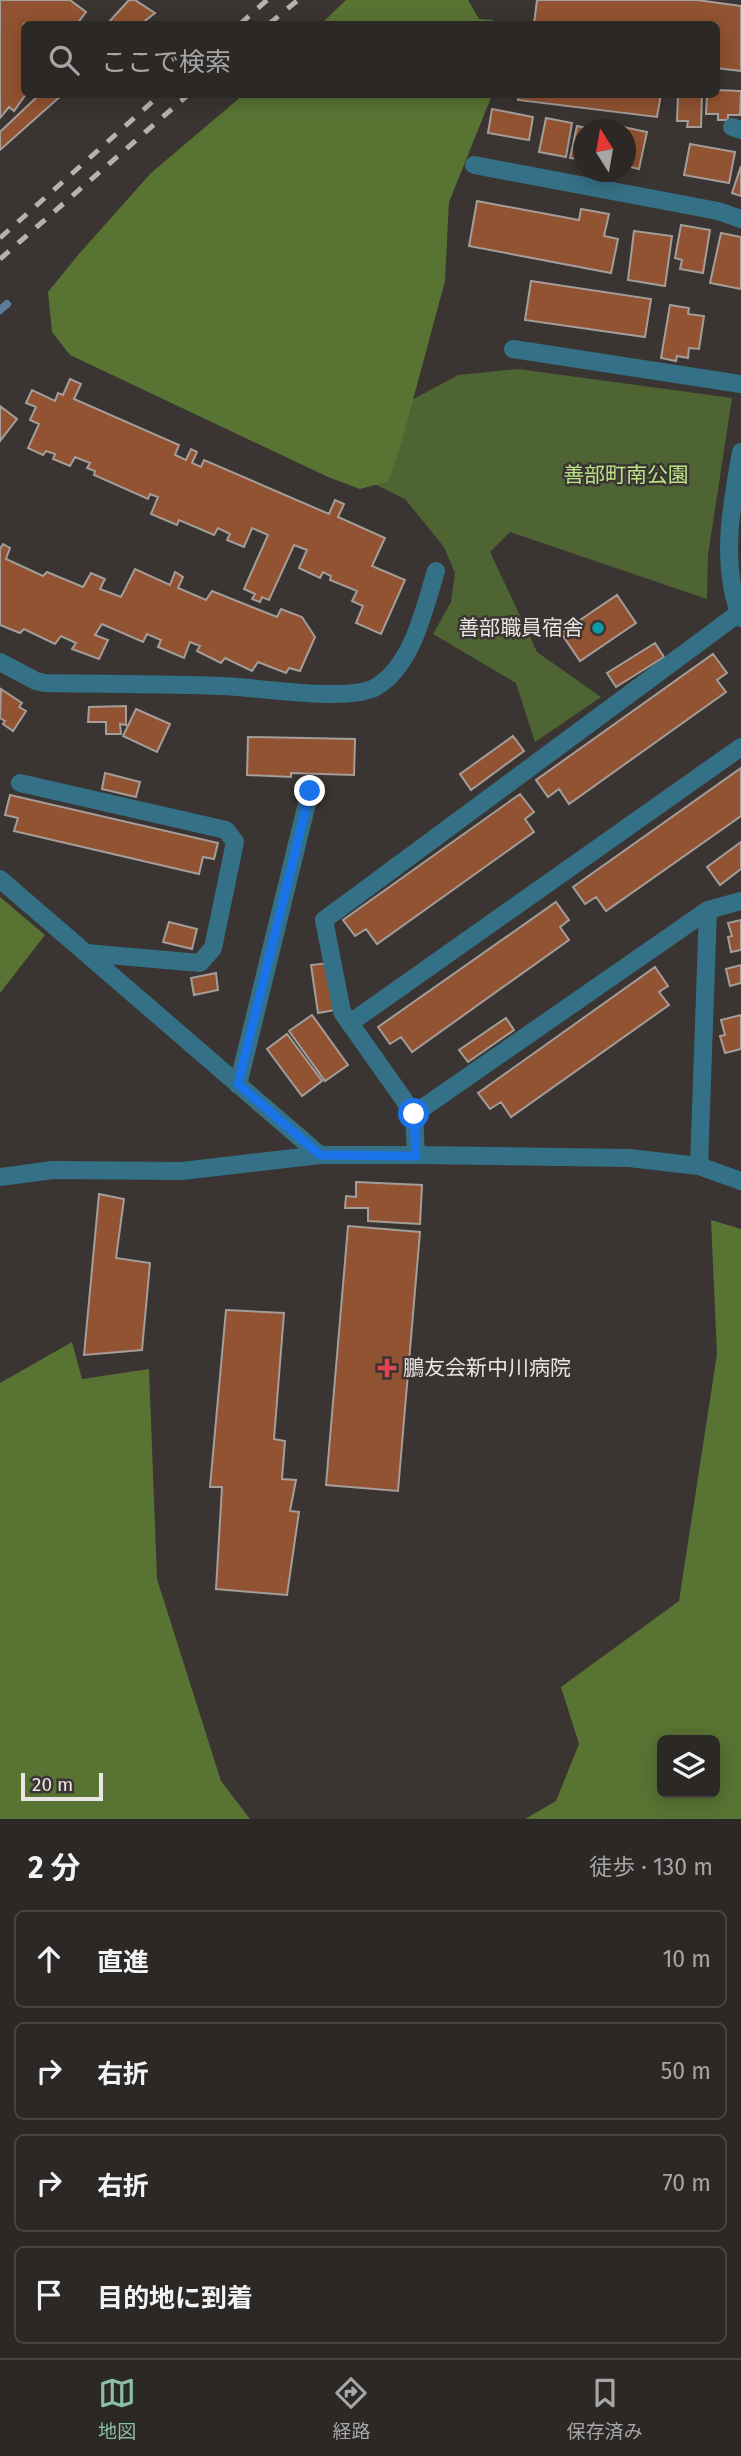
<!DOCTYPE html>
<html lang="ja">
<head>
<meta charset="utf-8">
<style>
	:root { --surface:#2c2826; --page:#383432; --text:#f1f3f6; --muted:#a6a6a7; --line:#484443; --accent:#8abfa5 }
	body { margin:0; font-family:"Fira Sans","Noto Sans JP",sans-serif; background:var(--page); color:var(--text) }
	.controls { position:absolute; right:21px; bottom:21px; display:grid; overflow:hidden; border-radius:10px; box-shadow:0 4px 18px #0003 }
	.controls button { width:63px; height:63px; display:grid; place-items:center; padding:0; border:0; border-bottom:2px solid var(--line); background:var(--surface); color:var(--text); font:35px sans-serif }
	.compass { position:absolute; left:573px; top:119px; width:63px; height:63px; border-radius:50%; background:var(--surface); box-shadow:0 4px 18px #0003; rotate:349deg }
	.scale { position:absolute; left:21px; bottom:18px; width:82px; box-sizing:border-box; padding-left:7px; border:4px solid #eae6e4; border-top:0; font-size:19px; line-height:24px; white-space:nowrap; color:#eae6e4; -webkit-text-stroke:5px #3a3532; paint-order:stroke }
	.stop { position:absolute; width:21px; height:21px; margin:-16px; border:5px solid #1a73e8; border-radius:50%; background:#fff }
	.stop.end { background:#1a73e8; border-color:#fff; box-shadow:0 2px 7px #0008 }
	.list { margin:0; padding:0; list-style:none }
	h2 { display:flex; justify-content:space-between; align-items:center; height:91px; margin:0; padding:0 28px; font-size:30px }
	h2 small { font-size:23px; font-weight:400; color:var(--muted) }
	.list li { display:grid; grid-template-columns:46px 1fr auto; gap:21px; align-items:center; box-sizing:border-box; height:98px; margin:0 14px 14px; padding:0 14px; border:2px solid var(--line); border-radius:10px }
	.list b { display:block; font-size:26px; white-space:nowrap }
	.list em { font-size:23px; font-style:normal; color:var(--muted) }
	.icon { flex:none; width:38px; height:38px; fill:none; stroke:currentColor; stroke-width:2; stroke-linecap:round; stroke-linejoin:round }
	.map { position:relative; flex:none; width:741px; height:1819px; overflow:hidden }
	.search { position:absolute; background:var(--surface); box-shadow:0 4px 18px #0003; left:21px; right:21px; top:21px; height:77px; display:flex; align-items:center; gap:18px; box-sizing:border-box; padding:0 24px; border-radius:10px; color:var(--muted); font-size:26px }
	.sheet { height:539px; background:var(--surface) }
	nav { display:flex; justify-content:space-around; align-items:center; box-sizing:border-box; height:98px; border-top:2px solid var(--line); background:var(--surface); font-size:19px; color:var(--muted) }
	nav a { display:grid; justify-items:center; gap:4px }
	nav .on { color:var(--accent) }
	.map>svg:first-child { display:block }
	.green { fill:#4f6433 }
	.forest { fill:#597333; fill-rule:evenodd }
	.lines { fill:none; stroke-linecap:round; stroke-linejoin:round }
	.stream { stroke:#5c7c9d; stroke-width:8 }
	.building { fill:#915331; stroke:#a49d9a; stroke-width:2 }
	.minor { stroke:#357186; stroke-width:18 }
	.rail { stroke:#b7b2b0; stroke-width:5; stroke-dasharray:12 12; stroke-linecap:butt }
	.route { stroke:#1a73e8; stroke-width:9 }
	.culture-dot { fill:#0f9aa8; stroke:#3a3532; stroke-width:2.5 }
	.health-dot { fill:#e0444e; stroke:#3a3532; stroke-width:2.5 }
	.labels { text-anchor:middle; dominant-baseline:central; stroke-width:5; stroke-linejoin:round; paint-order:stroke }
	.park-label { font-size:21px; fill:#bae287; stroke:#3a3532 }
	.poi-label { font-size:21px; fill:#eae6e4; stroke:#3a3532; text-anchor:end }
</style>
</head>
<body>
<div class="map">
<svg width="741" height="1819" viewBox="0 0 741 1819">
	<rect width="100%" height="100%" fill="#3a3532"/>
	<path class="green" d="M518,369L732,398L708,555L707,599L510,532L490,552L537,652L601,697L535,742L516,683L433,634L451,602L455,573L444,547L405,499L360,477L410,401L458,375Z"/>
	<path class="forest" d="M346,0H468L479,19L493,20L497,24H321Z
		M243,95H492L449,202L445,281L403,437L389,481L360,489L328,477L70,355L52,332L48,292L78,255L151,173Z
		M0,897L45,935L0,993Z
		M711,1220L741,1229V1819H525L556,1801L579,1744L561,1687L679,1601L717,1354ZM662,1740H715V1793H662Z
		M72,1342L82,1379L149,1369L157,1579L221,1781L250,1819H0V1383Z"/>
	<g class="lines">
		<path class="stream" d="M0,310L7,304"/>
	</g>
	<path class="building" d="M0,0H70L86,12L77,24H24L26,94L14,111L9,107L0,118Z
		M129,0H135L155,13L141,24H107Z
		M537,0H697L741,6V71L716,68V24H534Z
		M716,90L741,91L740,115H728V120H718V114H706L707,94H716Z
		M40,94H63L0,150V132Z
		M519,94H661L657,117L518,100Z
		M678,94H702L701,127H687L688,121H677Z
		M492,109L533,117L529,140L488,133Z
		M546,118L572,123L566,157L539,152Z
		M577,126L596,130H584V160L570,158Z
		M623,127L647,132L639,169L626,166V130H622Z
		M690,144L735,152L729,183L684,175Z
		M741,166V196L732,193Z
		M477,201L579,220L581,209L609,214L604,236L618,239L611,273L469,246Z
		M681,225L710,230L703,273L680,269L682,260L675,258Z
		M634,231L672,236L665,286L628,280Z
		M721,233L741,237V289L710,283Z
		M531,281L651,299L645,337L525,320Z
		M670,305L689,308L688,314L704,316L699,349L689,348L688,358L677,356L676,361L661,358Z
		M70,379L81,384L74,399L179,445L175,455L186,460L191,449L197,452L192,463L201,467L204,460L329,514L335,500L344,504L338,517L385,538L372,566L405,580L381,634L356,623L363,606L352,601L357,591L330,580L331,576L323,572L320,578L299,568L307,550L294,545L269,600L262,597L260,602L252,599L255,594L244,589L268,535L252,528L244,547L227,540L230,534L218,528L214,535L179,520L177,525L151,514L158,497L150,494L148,499L94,475L95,471L87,468L90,463L75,457L70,466L53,459L55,454L46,451L43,455L28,448L39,424L30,420L36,407L26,403L32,390L55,401L58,393L63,395Z
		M0,406L17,419L0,441Z
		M3,544L10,548L6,559L43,576L47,572L83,587L91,573L105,579L100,589L121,597L135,569L170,585L175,572L183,577L178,588L206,600L212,591L277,617L281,609L302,617L315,637L300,671L289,668L286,673L258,662L252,671L225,658L221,663L197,651L200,646L190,642L184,658L158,647L161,640L147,634L143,642L102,624L95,635L108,640L99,659L72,649L76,643L61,636L55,644L24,629L20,633L0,625V549Z
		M617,595L636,623L580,661L561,633Z
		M655,643L664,657L616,687L607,673Z
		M713,654L727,673L717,680L726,692L569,804L559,789L548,797L536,780Z
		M1,689L22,703L19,707L26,711L13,731L3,724L5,721L0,718Z
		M126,706V725L120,724L121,734H106V722H88L89,707Z
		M136,709L170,724L157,752L123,736Z
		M513,736L524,751L471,790L460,774Z
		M248,737L355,739L354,775L291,773V777L247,775Z
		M741,768V816L606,911L596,897L585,904L573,887Z
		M105,773L140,782L136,797L102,789Z
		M520,794L534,812L525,819L534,832L377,944L366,929L355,936L343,920Z
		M10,795L218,843L214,859L203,857L199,874L14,831L18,818L5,815Z
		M741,842V869L720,885L707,867Z
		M556,902L569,920L560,927L569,940L412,1052L401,1037L390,1044L378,1027Z
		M741,920V950L731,952L728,937L732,936L728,923Z
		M169,922L197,929L192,949L163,942Z
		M328,963L335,1010L318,1013L311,965Z
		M741,965V983L730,986L726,969Z
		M655,967L668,986L659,992L669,1005L511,1117L501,1102L490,1109L478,1093Z
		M216,973L218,990L194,995L191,978Z
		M312,1015L348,1065L325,1081L289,1031Z
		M741,1015V1049L725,1053L720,1036L725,1035L721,1020Z
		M506,1018L514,1030L468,1062L459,1050Z
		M287,1034L322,1081L302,1096L267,1049Z
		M356,1182L422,1185L420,1224L368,1221V1208H345L346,1196L356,1197Z
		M99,1194L124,1199L116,1258L150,1263L142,1350L84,1355Z
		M348,1226L420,1232L398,1491L326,1485Z
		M226,1310L284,1313L274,1439L285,1441L282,1479L296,1480L290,1511L299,1512L287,1595L216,1589L222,1487H210Z"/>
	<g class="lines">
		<path class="minor" d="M732,127L741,130
			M474,165L718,211L741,219
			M513,349L741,384
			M741,452C731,507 720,564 741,618
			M0,662L36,681L45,683C104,684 163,684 222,686C257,687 348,703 376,687C413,665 424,609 436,571
			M20,783L226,830L235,842L213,948L200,963L86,953
			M0,879L320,1155
			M350,1023L741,747
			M238,1085L310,791
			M414,1114L708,910L741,901
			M416,1155L414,1114L342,1012L324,920L739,613
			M699,1166L708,910
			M0,1177L53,1170L182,1171L320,1155H416L629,1158L699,1166L741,1181"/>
		<path class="rail" d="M240,24L267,0
			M269,24L298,0
			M0,238L161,94
			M0,259L189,94"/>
	</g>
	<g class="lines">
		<path class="route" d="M310,791L238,1084L320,1155L416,1156L414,1114"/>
	</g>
	<circle class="culture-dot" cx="598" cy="628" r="7"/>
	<path class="health-dot" d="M383.5 1357.5h7v7h7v7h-7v7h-7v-7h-7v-7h7z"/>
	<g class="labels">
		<g class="park-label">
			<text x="626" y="475">善部町南公園</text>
		</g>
		<g class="poi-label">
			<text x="584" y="628">善部職員宿舎</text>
			<text x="403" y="1368" text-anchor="start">鵬友会新中川病院</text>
		</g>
	</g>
</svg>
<div class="controls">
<button><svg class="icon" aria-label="layers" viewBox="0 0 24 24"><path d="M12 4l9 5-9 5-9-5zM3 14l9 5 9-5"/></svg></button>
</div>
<svg class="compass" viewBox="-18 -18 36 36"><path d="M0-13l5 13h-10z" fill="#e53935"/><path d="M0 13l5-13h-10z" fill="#a6a6a7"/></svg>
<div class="scale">20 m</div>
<div class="stop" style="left:414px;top:1114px"></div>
<div class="stop end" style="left:310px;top:791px"></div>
<div class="search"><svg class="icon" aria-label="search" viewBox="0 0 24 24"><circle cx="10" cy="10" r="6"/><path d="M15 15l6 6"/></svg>ここで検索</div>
</div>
<section class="sheet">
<h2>2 分<small>徒歩 · 130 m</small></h2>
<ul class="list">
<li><svg class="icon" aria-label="ahead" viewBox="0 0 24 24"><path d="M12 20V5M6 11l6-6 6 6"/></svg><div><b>直進</b></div><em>10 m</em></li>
<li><svg class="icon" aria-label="right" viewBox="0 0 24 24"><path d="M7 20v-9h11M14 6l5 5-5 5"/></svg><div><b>右折</b></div><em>50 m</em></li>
<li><svg class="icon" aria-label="right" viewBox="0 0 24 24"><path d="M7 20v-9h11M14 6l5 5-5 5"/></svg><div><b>右折</b></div><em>70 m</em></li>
<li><svg class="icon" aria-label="arrive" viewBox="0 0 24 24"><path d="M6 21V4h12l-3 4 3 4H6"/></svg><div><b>目的地に到着</b></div></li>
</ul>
</section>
<nav>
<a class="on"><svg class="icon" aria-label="map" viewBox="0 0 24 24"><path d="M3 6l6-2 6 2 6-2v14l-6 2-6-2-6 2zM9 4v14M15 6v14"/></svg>地図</a>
<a><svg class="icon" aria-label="directions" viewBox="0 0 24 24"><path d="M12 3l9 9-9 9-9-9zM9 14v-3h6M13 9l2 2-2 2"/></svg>経路</a>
<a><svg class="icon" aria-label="saved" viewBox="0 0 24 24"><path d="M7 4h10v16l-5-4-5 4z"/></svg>保存済み</a>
</nav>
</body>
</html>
